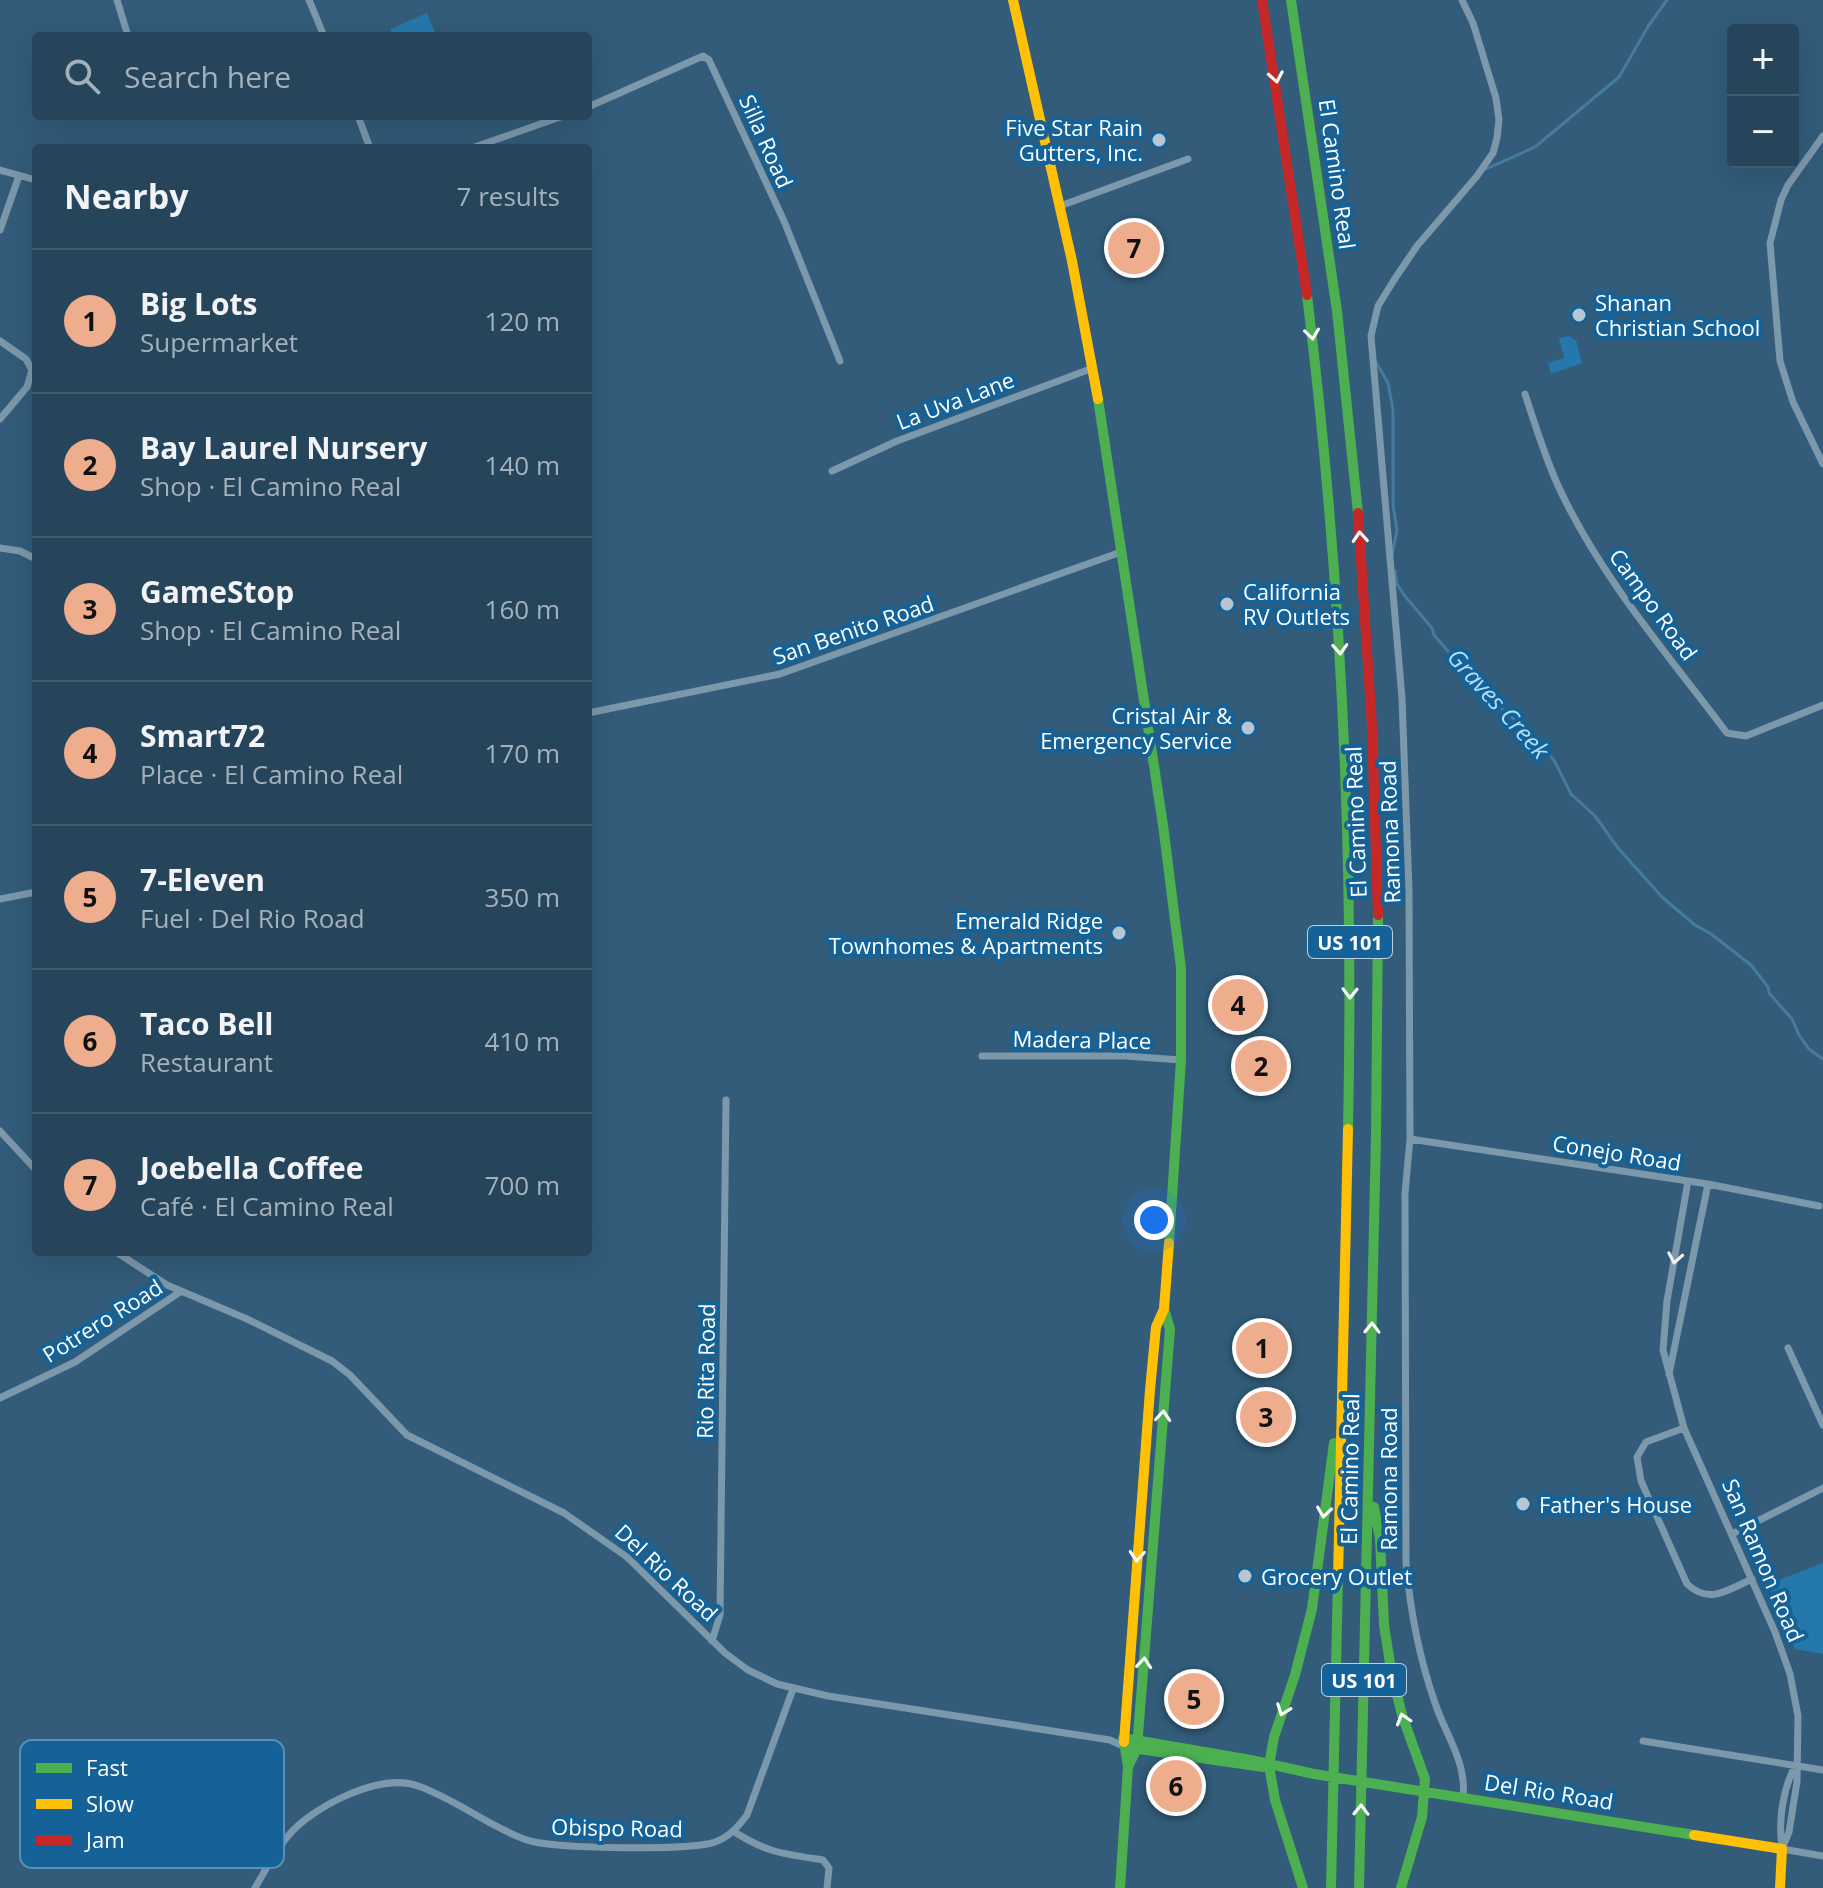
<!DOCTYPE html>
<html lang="en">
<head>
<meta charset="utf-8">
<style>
	:root { --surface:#26455b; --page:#324f64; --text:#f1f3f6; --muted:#a4b1bb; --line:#425d71; --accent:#eead8d }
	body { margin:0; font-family:"Open Sans",sans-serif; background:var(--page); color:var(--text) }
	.controls { position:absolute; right:24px; top:24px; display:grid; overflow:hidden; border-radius:8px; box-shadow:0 8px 32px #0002 }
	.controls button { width:72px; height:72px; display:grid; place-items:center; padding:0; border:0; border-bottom:2px solid var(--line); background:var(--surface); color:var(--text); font:40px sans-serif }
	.you { position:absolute; left:1154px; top:1220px; width:28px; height:28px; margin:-20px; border:6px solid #fff; border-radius:50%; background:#1a73e8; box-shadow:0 0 0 12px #1a73e833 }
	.badge { display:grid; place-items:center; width:52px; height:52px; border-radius:50%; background:var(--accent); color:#111; font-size:26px; font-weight:700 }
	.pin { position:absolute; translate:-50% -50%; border:4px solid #fff; box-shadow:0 2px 8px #0006 }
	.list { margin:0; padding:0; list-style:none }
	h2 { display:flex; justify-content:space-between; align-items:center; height:104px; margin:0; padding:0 32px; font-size:34px }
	h2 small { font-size:26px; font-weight:400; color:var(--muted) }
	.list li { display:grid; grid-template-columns:52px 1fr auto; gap:24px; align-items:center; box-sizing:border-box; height:144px; padding:0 32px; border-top:2px solid var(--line) }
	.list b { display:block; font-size:30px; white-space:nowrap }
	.list p { margin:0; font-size:26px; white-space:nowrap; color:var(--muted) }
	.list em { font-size:26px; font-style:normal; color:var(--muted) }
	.icon { flex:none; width:44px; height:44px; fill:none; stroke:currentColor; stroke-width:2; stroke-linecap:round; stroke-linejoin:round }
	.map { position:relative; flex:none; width:1823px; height:1888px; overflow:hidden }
	.search { position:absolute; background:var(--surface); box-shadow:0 8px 32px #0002; left:32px; top:32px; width:560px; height:88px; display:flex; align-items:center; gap:20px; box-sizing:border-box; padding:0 28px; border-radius:8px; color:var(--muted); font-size:30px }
	.panel { position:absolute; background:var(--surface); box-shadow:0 8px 32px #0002; left:32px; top:144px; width:560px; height:1112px; border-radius:8px }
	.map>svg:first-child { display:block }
	.green { fill:#2578ab }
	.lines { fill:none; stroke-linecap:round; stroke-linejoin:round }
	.stream { stroke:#457b9f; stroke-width:3 }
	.street { stroke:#7c98ab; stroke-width:7 }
	.fast { stroke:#4caf50; stroke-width:10 }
	.slow { stroke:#ffc107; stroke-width:10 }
	.jam { stroke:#c62828; stroke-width:10 }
	.oneway { stroke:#f6fbf6 }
	.oneway2 { stroke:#ebf0f2 }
	.poi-dot { fill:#b7c6d0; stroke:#146297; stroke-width:3 }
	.labels { text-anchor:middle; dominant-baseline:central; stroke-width:8; stroke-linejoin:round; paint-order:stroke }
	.shield { fill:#146297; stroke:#b8d0e0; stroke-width:2 }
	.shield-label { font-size:20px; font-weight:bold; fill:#fff }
	.poi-label { font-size:22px; fill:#fff; stroke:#146297; text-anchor:start }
	.street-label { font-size:22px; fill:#fff; stroke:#146297 }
	.water-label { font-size:24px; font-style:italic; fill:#b2def9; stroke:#146297 }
	.key { fill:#146297; stroke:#5a91b6; stroke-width:2 }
	.key-label { font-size:22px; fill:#fff }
</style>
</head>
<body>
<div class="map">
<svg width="1823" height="1888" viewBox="0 0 1823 1888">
	<rect width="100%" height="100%" fill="#325c79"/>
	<path class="green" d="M427,13L435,32L425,36H393L390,29Z
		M1568,336L1576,340L1582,363L1551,374L1548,363L1564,358L1559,338Z
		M1823,1563V1654L1795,1649L1768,1584Z"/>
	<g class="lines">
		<path class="stream" d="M1484,170L1535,147L1619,77L1649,25L1667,0
			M1375,360L1388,383L1393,410V505L1397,530L1392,555
			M1395,571L1397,584L1404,595L1432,628L1434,635L1484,693L1540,742L1555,762L1571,794L1595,816L1618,848L1662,897L1695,925L1711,934L1751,965L1768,987L1769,993L1792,1019L1799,1035L1809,1049L1823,1059"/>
		<path class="street" d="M117,0L128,36
			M309,0L324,36
			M1462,0L1473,23L1496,98L1499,120L1497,138L1493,153L1477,176L1417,246L1394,280L1378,306L1371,336L1402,698L1409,890L1410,1139L1405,1193L1406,1562C1410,1610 1419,1657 1435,1703C1446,1736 1467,1762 1463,1798
			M588,107L703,56L709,60L784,221L840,361
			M358,116L370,148
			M1823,136L1788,185L1781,200L1770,243L1780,361L1793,402L1823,464
			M472,148L563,116
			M0,170L36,180
			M1060,206L1188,159
			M0,230L19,176
			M0,341L26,359L32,370L27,387L0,419
			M1525,394C1536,427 1546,461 1561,492C1603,580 1669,656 1727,733L1746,736L1823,705
			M832,471L897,441L1093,368
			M0,548L20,551L36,559
			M588,713L780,674L1121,552
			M0,899L36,892
			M982,1056H1125L1181,1060
			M0,1131L36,1170
			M1410,1139L1708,1184L1819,1206
			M1688,1181L1667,1301L1663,1350L1684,1428L1775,1632L1790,1674L1798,1716L1797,1782L1789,1832L1782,1849
			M116,1252L167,1285L247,1319L332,1361L350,1375L407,1435L564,1513L627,1557L725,1653L748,1670L777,1684L828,1696L1110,1740L1123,1746
			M1788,1348L1823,1425
			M1669,1374L1708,1184
			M0,1398L75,1362L180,1292
			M1684,1428L1646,1442L1637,1457L1641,1481L1687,1584C1710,1605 1727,1590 1752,1579
			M1732,1534L1823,1488
			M712,1641L720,1615L726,1100
			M1643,1741L1823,1770
			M733,1831C767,1853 784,1854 823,1860L829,1868L827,1888
			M1782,1847C1778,1820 1783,1789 1795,1766
			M1782,1849L1823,1856
			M255,1888C265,1871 275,1851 288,1836C312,1807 380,1772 418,1786C456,1799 489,1827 527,1840C553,1849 690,1851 715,1842C729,1837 738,1827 747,1815L793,1689"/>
		<path class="fast" d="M1291,0L1337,311L1358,513
			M1307,295C1341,572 1354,850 1348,1129
			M1098,399L1163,825L1181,968V1060L1169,1243
			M1374,1507L1380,1539L1384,1625L1391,1670L1402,1715L1425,1779L1422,1817L1401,1888
			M1123,1738L1251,1760L1314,1774L1694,1835
			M1132,1748L1263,1767
			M1128,1767L1137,1748L1170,1329L1164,1309
			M1120,1888L1128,1767L1124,1742
			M1303,1888L1275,1800L1269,1766L1274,1737L1295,1675L1312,1609L1334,1443
			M1331,1888L1338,1578
			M1359,1888L1376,1136L1378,915"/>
		<path class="slow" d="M1013,0L1072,261L1098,399
			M1338,1578L1348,1129
			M1124,1742L1150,1390L1156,1327L1164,1309L1169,1243
			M1694,1835L1782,1849L1780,1888"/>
		<path class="jam" d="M1262,0L1307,295
			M1358,513L1372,727L1378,915"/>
	</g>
	<defs><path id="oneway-chevron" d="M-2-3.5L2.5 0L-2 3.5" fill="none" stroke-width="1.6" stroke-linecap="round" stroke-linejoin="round" transform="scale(2)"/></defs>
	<g class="oneway">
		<use href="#oneway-chevron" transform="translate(1276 77) rotate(80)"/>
		<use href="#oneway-chevron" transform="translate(1312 334) rotate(83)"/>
		<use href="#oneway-chevron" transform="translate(1360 537) rotate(-94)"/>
		<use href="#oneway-chevron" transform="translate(1340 649) rotate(87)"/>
		<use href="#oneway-chevron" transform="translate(1350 993) rotate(91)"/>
		<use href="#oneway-chevron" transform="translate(1372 1328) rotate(-89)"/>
		<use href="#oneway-chevron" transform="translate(1163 1416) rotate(-86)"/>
		<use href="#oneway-chevron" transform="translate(1324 1512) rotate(98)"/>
		<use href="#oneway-chevron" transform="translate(1137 1556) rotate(94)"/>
		<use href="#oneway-chevron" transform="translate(1144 1663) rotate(-85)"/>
		<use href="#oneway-chevron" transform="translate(1283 1710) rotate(110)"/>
		<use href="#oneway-chevron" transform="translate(1403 1719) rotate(-107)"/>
		<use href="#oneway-chevron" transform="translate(1361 1810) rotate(-89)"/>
	</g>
	<use class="oneway2" href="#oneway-chevron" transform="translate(1675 1258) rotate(100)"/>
	<g class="poi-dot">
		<circle cx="1159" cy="140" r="8"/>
		<circle cx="1579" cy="315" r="8"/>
		<circle cx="1227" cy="604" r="8"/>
		<circle cx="1248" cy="728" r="8"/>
		<circle cx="1119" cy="933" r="8"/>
		<circle cx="1523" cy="1504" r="8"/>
		<circle cx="1245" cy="1576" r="8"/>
	</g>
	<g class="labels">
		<g class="shield">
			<rect x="1308" y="926" width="84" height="32" rx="6"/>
			<rect x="1322" y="1664" width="84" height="32" rx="6"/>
		</g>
		<g class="shield-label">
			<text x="1350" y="942">US 101</text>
			<text x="1364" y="1680">US 101</text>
		</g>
		<g class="poi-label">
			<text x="1143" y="127" text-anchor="end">Five Star Rain<tspan x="1143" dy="25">Gutters, Inc.</tspan></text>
			<text x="1595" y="302">Shanan<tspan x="1595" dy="25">Christian School</tspan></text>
			<text x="1243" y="591">California<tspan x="1243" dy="25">RV Outlets</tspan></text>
			<text x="1232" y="715" text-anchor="end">Cristal Air &amp;<tspan x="1232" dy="25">Emergency Service</tspan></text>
			<text x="1103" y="920" text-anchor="end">Emerald Ridge<tspan x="1103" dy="25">Townhomes &amp; Apartments</tspan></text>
			<text x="1539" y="1504">Father's House</text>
			<text x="1261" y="1576">Grocery Outlet</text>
		</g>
		<g class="street-label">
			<text transform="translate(767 141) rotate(66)">Silla Road</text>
			<text transform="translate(1338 174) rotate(82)">El Camino Real</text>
			<text transform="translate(955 400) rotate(-21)">La Uva Lane</text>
			<text transform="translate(1654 604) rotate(54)">Campo Road</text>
			<text transform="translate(853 629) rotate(-19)">San Benito Road</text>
			<text transform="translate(1355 822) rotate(-92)">El Camino Real</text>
			<text transform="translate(1389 832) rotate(-92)">Ramona Road</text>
			<text transform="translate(1082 1039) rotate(1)">Madera Place</text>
			<text transform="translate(1617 1152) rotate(9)">Conejo Road</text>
			<text transform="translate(102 1320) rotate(-32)">Potrero Road</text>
			<text transform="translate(705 1371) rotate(-89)">Rio Rita Road</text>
			<text transform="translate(1349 1469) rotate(-89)">El Camino Real</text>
			<text transform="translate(1388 1479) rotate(-90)">Ramona Road</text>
			<text transform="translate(1764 1560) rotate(67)">San Ramon Road</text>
			<text transform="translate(667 1572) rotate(43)">Del Rio Road</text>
			<text transform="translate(1549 1791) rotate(9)">Del Rio Road</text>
			<text transform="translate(617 1827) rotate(1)">Obispo Road</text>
		</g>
		<g class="water-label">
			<text transform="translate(1499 703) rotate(48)">Graves Creek</text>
		</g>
	</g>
	<rect x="20" y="1740" width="264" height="128" rx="12" class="key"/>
	<rect x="36" y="1763" width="36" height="10" fill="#4caf50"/>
	<rect x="36" y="1799" width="36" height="10" fill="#ffc107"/>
	<rect x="36" y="1835" width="36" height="10" fill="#c62828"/>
	<g class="key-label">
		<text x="86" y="1776">Fast</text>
		<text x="86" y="1812">Slow</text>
		<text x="86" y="1848">Jam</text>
	</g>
</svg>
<div class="controls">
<button>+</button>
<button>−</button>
</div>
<div class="you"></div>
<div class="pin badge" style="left:1262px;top:1348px">1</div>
<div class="pin badge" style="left:1261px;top:1066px">2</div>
<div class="pin badge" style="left:1266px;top:1417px">3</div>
<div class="pin badge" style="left:1238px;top:1005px">4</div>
<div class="pin badge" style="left:1194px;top:1699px">5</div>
<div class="pin badge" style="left:1176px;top:1786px">6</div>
<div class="pin badge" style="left:1134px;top:248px">7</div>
<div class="search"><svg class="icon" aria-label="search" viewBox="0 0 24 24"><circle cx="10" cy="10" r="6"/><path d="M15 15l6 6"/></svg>Search here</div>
<section class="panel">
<h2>Nearby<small>7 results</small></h2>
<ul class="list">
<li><span class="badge">1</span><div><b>Big Lots</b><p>Supermarket</p></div><em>120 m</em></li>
<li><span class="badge">2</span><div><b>Bay Laurel Nursery</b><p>Shop · El Camino Real</p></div><em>140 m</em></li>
<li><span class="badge">3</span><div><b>GameStop</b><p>Shop · El Camino Real</p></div><em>160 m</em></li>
<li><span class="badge">4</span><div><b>Smart72</b><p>Place · El Camino Real</p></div><em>170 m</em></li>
<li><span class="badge">5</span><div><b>7-Eleven</b><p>Fuel · Del Rio Road</p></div><em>350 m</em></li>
<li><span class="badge">6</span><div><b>Taco Bell</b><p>Restaurant</p></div><em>410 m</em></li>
<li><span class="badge">7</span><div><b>Joebella Coffee</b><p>Café · El Camino Real</p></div><em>700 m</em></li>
</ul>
</section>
</div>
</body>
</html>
